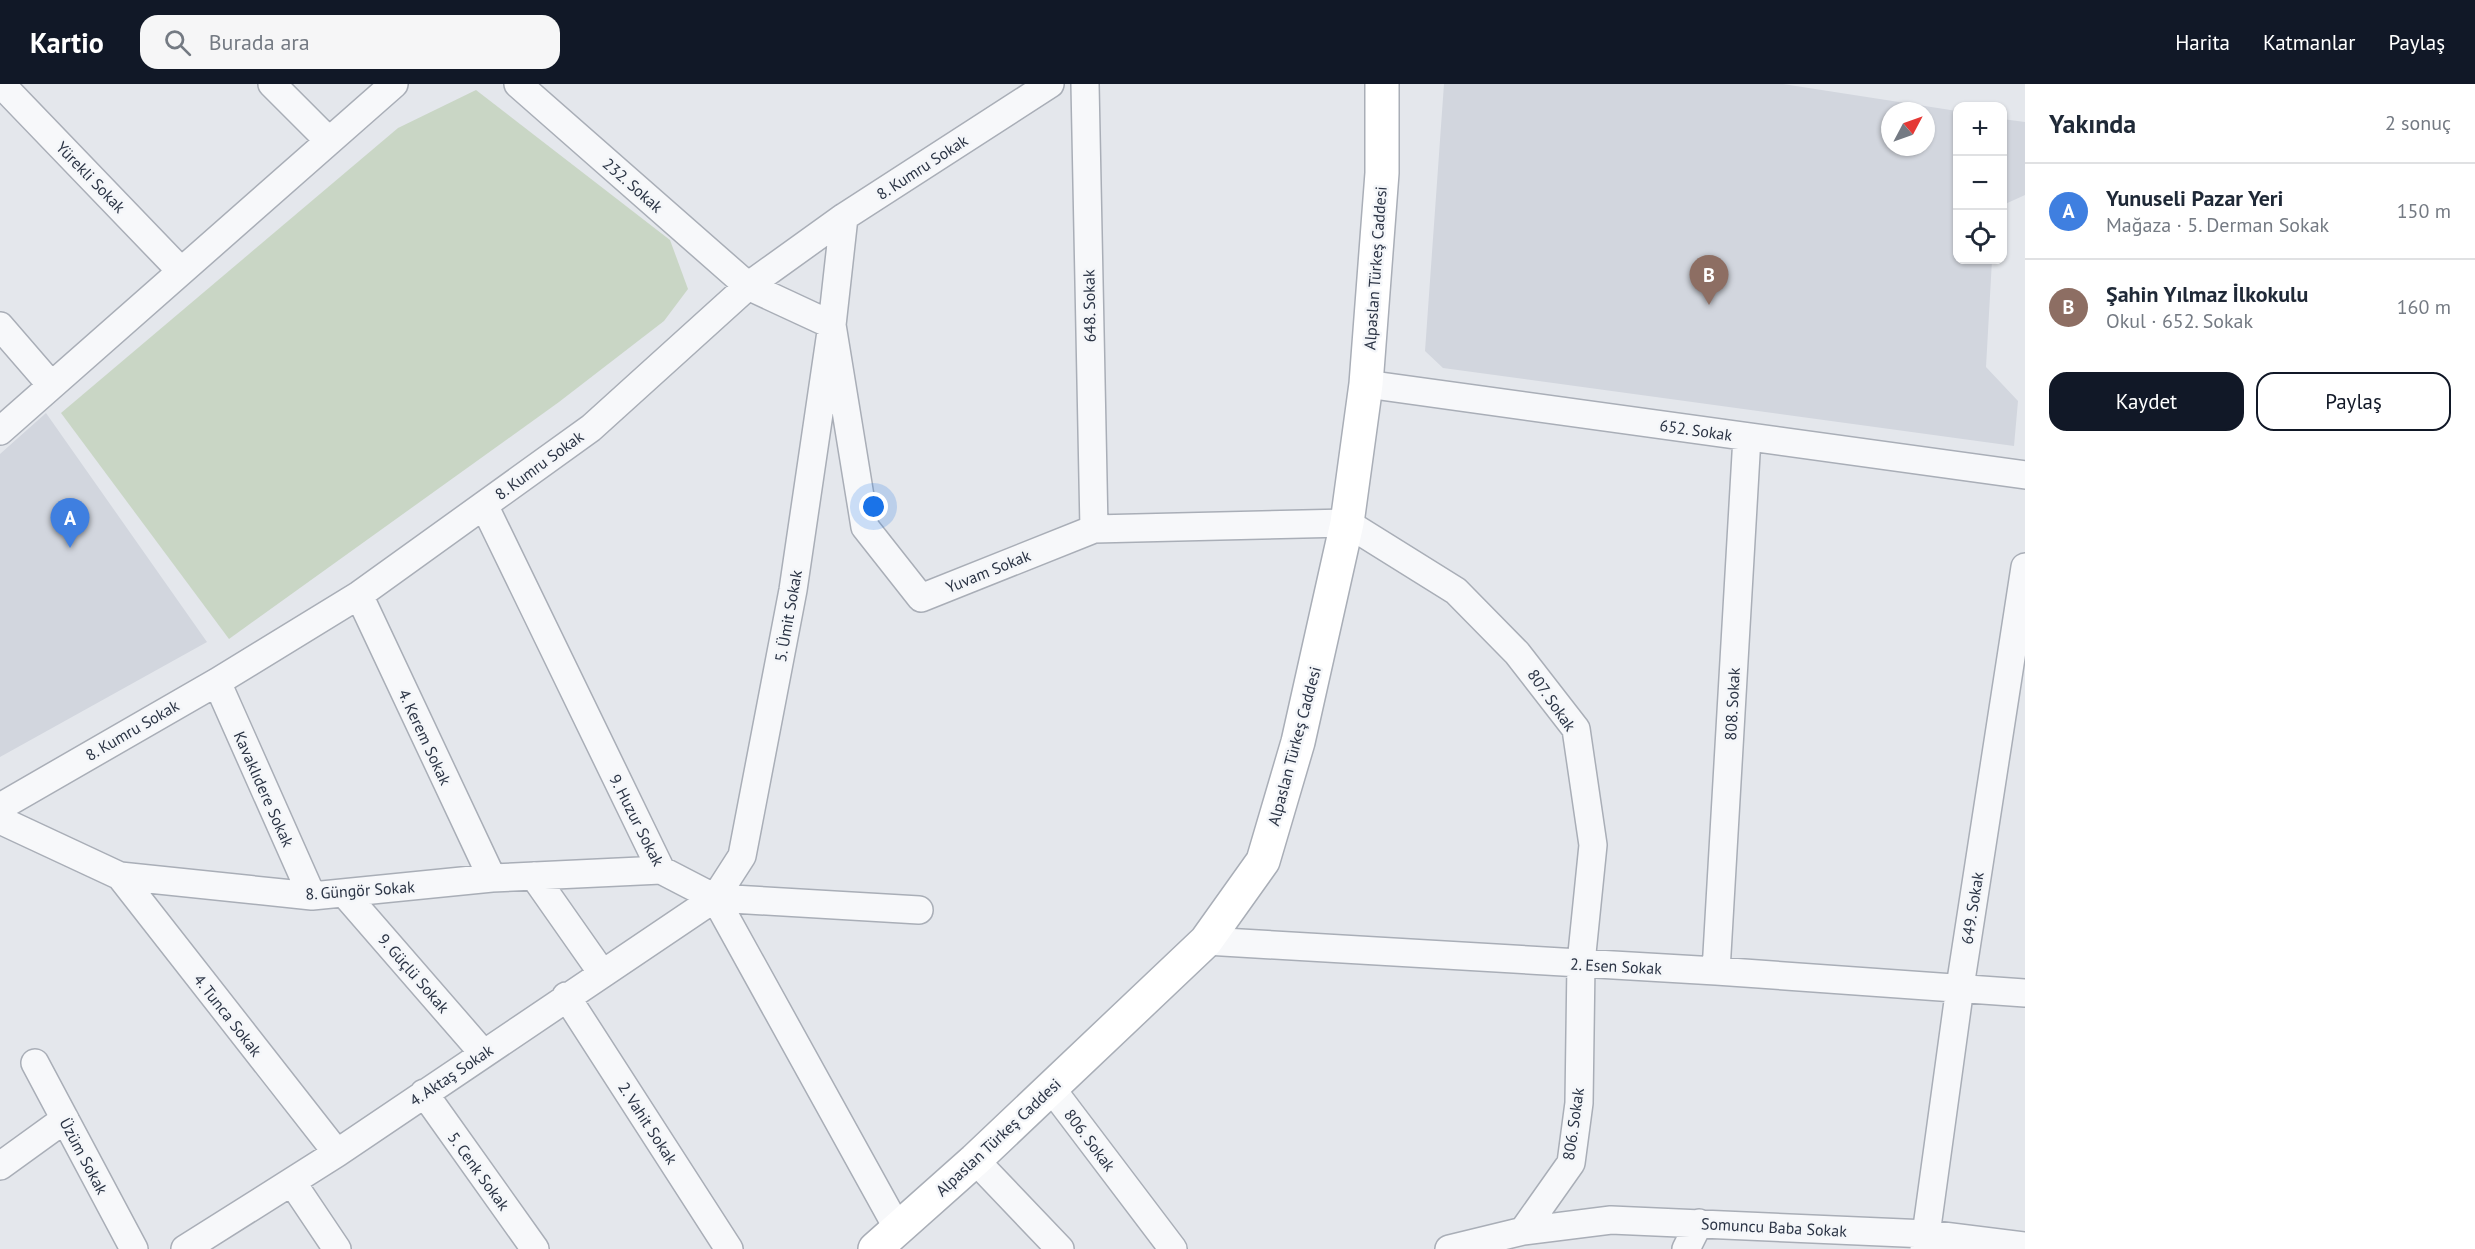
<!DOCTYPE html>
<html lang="tr">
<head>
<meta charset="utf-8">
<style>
	:root { --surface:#fff; --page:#f6f6f7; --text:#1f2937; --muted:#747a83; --line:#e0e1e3; --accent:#111827 }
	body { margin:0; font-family:"PT Sans",sans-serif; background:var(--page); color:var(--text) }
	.controls { position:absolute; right:18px; top:18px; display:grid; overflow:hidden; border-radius:12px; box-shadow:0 2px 4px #0004 }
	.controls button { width:54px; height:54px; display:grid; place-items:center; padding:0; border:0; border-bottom:2px solid var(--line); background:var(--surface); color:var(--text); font:30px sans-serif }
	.compass { position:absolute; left:1881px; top:18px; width:54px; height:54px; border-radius:50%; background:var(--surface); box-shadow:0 2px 4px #0004; rotate:49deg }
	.you { position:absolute; left:874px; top:423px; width:21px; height:21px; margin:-15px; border:4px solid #fff; border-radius:50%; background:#1a73e8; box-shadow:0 0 0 9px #1a73e833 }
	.badge { display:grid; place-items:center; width:39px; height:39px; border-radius:50%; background:var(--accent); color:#fff; font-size:20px; font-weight:700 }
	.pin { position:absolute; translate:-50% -50px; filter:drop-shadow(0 2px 3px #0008) }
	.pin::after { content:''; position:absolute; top:32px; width:21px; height:18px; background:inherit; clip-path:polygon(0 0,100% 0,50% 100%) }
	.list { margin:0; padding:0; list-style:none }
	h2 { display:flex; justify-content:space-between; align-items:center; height:78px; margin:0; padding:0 24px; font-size:26px }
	h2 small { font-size:20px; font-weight:400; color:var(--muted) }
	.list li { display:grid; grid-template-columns:39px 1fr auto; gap:18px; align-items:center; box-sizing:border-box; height:96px; padding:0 24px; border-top:2px solid var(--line) }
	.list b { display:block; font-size:22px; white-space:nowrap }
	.list p { margin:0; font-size:20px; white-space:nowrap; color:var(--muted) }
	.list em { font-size:20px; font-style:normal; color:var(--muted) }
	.actions { display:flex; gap:12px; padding:18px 24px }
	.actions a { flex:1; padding:14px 0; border:2px solid var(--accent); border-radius:18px; text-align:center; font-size:21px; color:var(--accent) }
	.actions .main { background:var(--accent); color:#fff }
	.icon { flex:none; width:33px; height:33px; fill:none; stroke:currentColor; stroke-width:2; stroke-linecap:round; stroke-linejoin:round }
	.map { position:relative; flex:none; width:2025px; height:1165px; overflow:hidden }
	header { display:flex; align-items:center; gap:36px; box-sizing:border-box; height:84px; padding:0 30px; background:var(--accent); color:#fff }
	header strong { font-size:28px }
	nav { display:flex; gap:33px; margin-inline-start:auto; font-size:21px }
	.search { width:420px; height:54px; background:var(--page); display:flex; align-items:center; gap:15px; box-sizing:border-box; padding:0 21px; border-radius:18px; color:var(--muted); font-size:22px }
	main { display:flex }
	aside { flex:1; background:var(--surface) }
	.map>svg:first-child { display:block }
	.built { fill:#d2d6de; fill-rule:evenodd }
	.green { fill:#c9d6c5 }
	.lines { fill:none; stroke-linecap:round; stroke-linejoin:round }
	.minor-casing { stroke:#a9aeb7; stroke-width:30 }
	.secondary-casing { stroke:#a9aeb7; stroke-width:36 }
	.minor { stroke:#f7f8fa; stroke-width:27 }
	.secondary { stroke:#fff; stroke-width:33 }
	.labels { text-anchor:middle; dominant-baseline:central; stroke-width:5; stroke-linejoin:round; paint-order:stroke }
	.street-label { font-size:16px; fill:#2b3445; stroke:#f4f6f9 }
</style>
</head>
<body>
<header>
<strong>Kartio</strong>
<div class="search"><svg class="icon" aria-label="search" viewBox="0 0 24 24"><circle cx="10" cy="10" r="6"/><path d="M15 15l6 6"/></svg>Burada ara</div>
<nav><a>Harita</a><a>Katmanlar</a><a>Paylaş</a></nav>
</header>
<main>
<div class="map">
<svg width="2025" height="1165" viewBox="0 0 2025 1165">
	<rect width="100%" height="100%" fill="#e4e7ec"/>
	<path class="built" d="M1444,0H1783L1957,27L1958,176H1992L1986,283L2018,317L2014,362L1443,284L1425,267ZM1890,27H1926V63H1890Z
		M2002,35L2025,38V111L2003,121Z
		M46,329L207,558L0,673V370Z"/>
	<path class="green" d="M476,6L670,156L688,205L664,237L559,318L229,555L61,329L398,44Z"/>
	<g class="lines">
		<g class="minor-casing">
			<path id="minor" d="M1,0L180,186
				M272,0L329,57
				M518,0L748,202L832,241
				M1085,0L1094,445
				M832,241L865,443L921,514L1094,445L1347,439L1456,507L1517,569L1576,645L1593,761L1581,879L1579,1019L1571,1079L1523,1147L1449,1165
				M0,242L51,301
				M1366,300L2025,391
				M0,347L394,0
				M484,421L661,786L715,814L898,1145
				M359,511L492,794
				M217,598L312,812
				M0,723L217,598L359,511L591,344L748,202L844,133L1050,0
				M0,736L120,792L312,812L492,794L661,786
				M120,792L337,1069
				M534,792L602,889
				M344,809L483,969
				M715,814L919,826
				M1206,857L1716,887L2025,909
				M1716,887L1747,353
				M566,912L729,1165
				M35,979L134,1165
				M1051,1004L1173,1165
				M424,1009L535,1165
				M975,1076L1060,1165
				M0,1082L65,1035
				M292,1098L337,1165
				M1523,1147L1611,1136L1927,1150L2025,1162
				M185,1165L337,1069L715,814L742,772L793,506L832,241L844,133
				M1686,1165L1699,1139
				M1924,1165L1960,903L2025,483"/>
		</g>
		<g class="secondary-casing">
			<path id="secondary" d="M875,1165L975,1076L1206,857L1263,777L1298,658L1347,439L1366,300L1382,89V0"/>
		</g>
		<use href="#minor" class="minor"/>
		<use href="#secondary" class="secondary"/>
	</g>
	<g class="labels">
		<g class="street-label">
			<text transform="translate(922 83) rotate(-33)">8. Kumru Sokak</text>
			<text transform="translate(91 93) rotate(46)">Yürekli Sokak</text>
			<text transform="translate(633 101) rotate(41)">232. Sokak</text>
			<text transform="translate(1375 184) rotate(-86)">Alpaslan Türkeş Caddesi</text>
			<text transform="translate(1089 222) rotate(-91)">648. Sokak</text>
			<text transform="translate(1696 346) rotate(8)">652. Sokak</text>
			<text transform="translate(539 381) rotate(-36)">8. Kumru Sokak</text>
			<text transform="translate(988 487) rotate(-22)">Yuvam Sokak</text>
			<text transform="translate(788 532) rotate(-80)">5. Ümit Sokak</text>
			<text transform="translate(1552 616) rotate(55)">807. Sokak</text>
			<text transform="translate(1732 620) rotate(-87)">808. Sokak</text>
			<text transform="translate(132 646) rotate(-30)">8. Kumru Sokak</text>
			<text transform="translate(425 653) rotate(65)">4. Kerem Sokak</text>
			<text transform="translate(1294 662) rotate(-75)">Alpaslan Türkeş Caddesi</text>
			<text transform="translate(264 705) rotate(66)">Kavaklıdere Sokak</text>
			<text transform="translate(637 736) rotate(63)">9. Huzur Sokak</text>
			<text transform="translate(360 806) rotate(-4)">8. Güngör Sokak</text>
			<text transform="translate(1972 824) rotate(-81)">649. Sokak</text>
			<text transform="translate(1616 882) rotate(3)">2. Esen Sokak</text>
			<text transform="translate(414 889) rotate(49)">9. Güçlü Sokak</text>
			<text transform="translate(228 931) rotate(52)">4. Tunca Sokak</text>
			<text transform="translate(451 991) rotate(-34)">4. Aktaş Sokak</text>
			<text transform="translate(648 1039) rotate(57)">2. Vahit Sokak</text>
			<text transform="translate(1573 1040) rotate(-82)">806. Sokak</text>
			<text transform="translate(998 1053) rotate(-43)">Alpaslan Türkeş Caddesi</text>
			<text transform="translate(1090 1056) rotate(53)">806. Sokak</text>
			<text transform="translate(84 1072) rotate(62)">Üzüm Sokak</text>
			<text transform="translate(479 1087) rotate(54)">5. Cenk Sokak</text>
			<text transform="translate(1774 1143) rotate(3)">Somuncu Baba Sokak</text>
		</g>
	</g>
</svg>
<div class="controls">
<button>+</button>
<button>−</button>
<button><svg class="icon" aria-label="locate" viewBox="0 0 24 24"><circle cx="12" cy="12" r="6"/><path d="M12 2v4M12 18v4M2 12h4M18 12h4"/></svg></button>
</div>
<svg class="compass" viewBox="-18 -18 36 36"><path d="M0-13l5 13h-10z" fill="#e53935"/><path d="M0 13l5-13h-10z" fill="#747a83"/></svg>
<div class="you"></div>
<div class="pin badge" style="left:70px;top:464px;background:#3f7fe0">A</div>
<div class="pin badge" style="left:1709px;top:221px;background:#8d6e63">B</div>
</div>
<aside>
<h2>Yakında<small>2 sonuç</small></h2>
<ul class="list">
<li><span class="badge" style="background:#3f7fe0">A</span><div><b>Yunuseli Pazar Yeri</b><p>Mağaza · 5. Derman Sokak</p></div><em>150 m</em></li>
<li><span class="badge" style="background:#8d6e63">B</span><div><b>Şahin Yılmaz İlkokulu</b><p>Okul · 652. Sokak</p></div><em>160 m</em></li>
</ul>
<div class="actions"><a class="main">Kaydet</a><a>Paylaş</a></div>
</aside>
</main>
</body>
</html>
